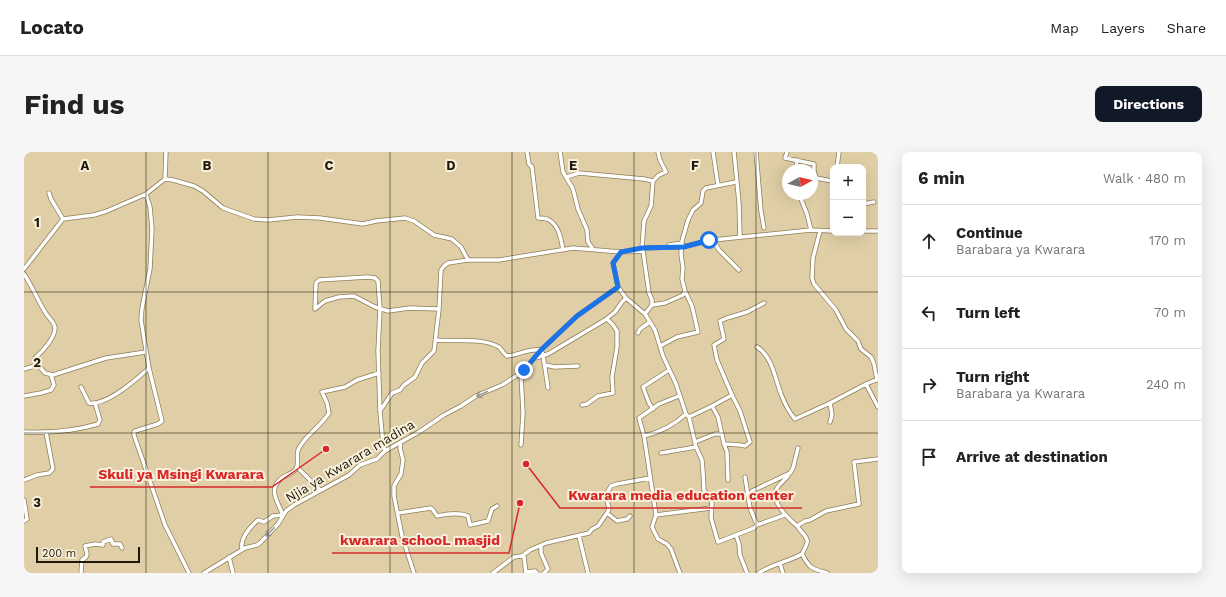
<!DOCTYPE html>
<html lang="en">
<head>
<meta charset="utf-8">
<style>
	:root { --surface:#fff; --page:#f6f6f6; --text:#222; --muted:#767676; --line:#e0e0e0; --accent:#111827 }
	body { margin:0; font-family:"Work Sans",sans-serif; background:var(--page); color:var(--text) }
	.controls { position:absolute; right:12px; top:12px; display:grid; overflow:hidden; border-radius:8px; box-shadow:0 4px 16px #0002 }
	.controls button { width:36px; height:36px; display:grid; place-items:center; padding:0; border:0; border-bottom:1px solid var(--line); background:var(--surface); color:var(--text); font:20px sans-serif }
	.compass { position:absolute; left:758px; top:12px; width:36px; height:36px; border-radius:50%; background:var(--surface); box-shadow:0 4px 16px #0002; rotate:82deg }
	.scale { position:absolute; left:12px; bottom:10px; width:104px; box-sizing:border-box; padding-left:4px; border:2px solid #1f1909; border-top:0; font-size:11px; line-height:14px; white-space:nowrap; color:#1f1909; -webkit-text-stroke:3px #f9f0dc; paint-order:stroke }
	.stop { position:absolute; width:12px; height:12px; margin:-9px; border:3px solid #1a73e8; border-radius:50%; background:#fff }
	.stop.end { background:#1a73e8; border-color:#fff; box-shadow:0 1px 4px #0008 }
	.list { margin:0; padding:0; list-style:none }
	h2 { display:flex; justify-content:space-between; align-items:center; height:52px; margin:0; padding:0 16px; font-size:17px }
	h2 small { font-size:13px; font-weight:400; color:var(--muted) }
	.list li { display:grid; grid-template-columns:26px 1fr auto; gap:12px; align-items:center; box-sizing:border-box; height:72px; padding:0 16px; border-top:1px solid var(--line) }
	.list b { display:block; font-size:15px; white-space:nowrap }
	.list p { margin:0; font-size:13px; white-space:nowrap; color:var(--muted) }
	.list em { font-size:13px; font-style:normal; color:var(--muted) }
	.icon { flex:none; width:22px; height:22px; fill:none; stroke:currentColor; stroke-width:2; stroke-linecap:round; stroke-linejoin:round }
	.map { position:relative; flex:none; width:854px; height:421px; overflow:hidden; border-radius:8px }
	header { display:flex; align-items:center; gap:24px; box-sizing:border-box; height:56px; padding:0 20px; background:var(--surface); border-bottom:1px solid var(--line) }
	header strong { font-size:19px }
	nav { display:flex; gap:22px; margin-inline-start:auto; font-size:14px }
	.intro { display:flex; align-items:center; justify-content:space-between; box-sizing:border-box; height:96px; padding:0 24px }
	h1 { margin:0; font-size:28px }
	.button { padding:10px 18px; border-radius:8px; background:var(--accent); color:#fff; font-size:14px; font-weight:700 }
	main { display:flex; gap:24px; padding:0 24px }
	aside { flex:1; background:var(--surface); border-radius:8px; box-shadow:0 4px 16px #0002 }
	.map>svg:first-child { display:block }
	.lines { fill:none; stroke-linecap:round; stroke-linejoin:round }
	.minor-casing { stroke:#8e7e57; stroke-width:5 }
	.minor { stroke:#fff; stroke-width:3.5 }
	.oneway { stroke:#9a9890 }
	.route { stroke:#1a73e8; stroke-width:5 }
	.grid { fill:none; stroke:#1f1909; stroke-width:1; stroke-opacity:0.55 }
	.labels { text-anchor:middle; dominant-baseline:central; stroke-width:4; stroke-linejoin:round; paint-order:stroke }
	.street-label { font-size:13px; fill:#1f1909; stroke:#f9f0dc }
	.grid-label { font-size:13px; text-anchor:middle; font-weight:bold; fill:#1f1909; stroke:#f9f0dc; stroke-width:4; stroke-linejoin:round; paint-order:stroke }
	.leader { fill:none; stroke:#d62828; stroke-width:1.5 }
	.callout-dot { fill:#d62828; stroke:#f9f0dc; stroke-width:1.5 }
	.callout-label { font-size:14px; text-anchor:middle; font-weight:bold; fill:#d62828; stroke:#f9f0dc; stroke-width:4; stroke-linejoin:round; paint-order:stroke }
</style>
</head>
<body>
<header>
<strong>Locato</strong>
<nav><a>Map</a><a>Layers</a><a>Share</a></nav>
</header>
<div class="intro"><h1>Find us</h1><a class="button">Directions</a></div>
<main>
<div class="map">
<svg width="854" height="421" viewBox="0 0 854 421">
	<rect width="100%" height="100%" fill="#e0cfa6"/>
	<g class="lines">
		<g class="minor-casing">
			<path id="minor" d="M503,0L505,12L508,15L514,66C517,66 520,66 523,67C535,72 537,87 539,98
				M536,0L539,20L549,37L554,57L563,78L564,90L569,97
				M689,0L694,33
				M710,0L715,51L716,85
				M732,0L737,59L740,76
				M763,0L761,6L790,12V19L792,26L808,29
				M813,15L815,0
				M770,18L772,15L773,8
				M543,25L555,21L620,27L629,29
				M141,27L142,0
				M25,41L27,47L39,67
				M122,42L126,55L128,77L126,117L118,156L117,168L125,216L138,269L134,272L111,279L110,280V283L141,373L165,421
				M775,42L783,62L787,78
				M839,52L850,50
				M796,79L789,106L788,126L790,132L812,158L822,177L834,189L837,197L847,205L850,212L853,228
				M839,79H854
				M689,88L695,98L715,118
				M645,93L658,91
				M618,96L620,69L627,54L629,29L635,23L642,20L636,8L634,0
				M619,99L625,141L628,148V153
				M0,117L39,67L70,63L83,59L122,42L141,27L149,28L170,34L179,39L199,56L230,67L244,68L273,65L296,66L339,72L352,69L381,66L390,69L410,83L428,87L437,95L444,108
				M0,122C9,135 14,150 23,163C25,166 31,171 31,176C31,186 18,200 11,206V210L14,213
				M291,157L292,131L295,128L344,125L351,126L354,129L356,157L354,199L356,259L359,293L361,299
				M291,157L301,149L315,145L330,144L351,155L364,159L386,156L415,157
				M621,162L628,153L641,151L659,143L661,139L658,127L659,116L657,102L658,89L664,68L669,58L677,51L679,39L682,36L712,30
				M614,181L616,177L626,170
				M412,188C431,190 457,185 475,195C478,198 480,202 483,204C495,203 505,196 517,198L519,203L524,236
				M636,194L653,185L674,180L668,154L661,139
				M733,195C748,204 751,226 757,242C760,250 765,260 771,267L806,251L842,232L854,227
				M511,206L524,202L581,168L591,160L598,150L602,146
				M521,213L531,215L554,214
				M0,217L14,213L21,221L29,223L82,206L122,200
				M497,222L499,261L497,293
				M842,232L854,255
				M57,235L65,251C82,254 113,227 125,216
				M0,244L17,241L27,238L30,233L27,223
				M655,244L635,252L615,266L620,284L632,363L628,375L634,387L643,392L647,397L656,421
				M558,253L563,252L574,244L589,241L588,225L593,195V179L589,173L583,167
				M688,254L694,265L700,292L703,300L704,328
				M629,257L625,251L619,235L645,218
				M356,259L368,241L376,238L380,233L391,225L398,211L410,199L415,157L417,118L420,114L424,111L444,108H475L549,96L597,100
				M665,265L688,254L708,243L693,208L690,193L700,187L696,169L703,166L723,160L740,151
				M806,270L808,263L806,251
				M0,280C24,281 51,279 74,272L76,268L71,251
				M620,284C637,280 649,274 662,262
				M377,290L376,296L379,308L377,322L370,334V344L378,384L390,421
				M671,290L691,282H697
				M700,292C708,293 714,292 721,294L726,290L716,259L708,243
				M637,301L672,295
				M273,315L296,338
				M764,324C761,328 754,333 752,338C747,350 765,367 773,374
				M721,325L726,356L733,373
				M0,328L13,323L25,321L29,317L22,280
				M724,344L728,339L766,321L769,316L774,296
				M0,348L3,367L0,369
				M374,361L407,356L409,358L413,364C422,362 435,360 444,364L446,373L464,369L468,357L473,354
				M583,361L593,369L603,367L606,364
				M632,363L687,356
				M761,363L733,373L730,376L694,390L687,366L688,351L685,345L680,338L679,320L678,308L672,295L665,265L662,262L652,232L639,204L631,178L621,162L602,146L594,135L589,111L597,100L619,99L618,96L657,95L689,88L787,78L809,79
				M712,383L715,392L716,403L723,421
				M555,384L564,421
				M517,394V401L524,417L520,421
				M218,397C216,386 226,375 234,368L240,370L249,364L259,363C253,348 243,337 259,325C263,323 269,321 272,317C276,311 271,302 275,296C282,283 297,274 305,261L303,251L298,240L321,235L333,228L355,221
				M778,402C787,385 784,389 773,374L781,369L786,368L802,359L835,352L830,310L854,307
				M497,404L500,405L502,421
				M205,405L209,421
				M756,412L759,421
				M502,420L511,419L513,421
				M57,421L58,408L62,405L63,402L61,394L71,392L79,393V390L87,387L89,392H96L98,396
				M180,421L221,396L233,393L236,391L254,372L262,359L270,353L325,323L336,313L353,307L361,299L395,280L420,263L437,254L452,244L478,233L492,224L497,222L517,198L553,164L594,135
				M469,421L490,405L498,404L506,398L522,391L565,381L568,377L574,374L583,361L585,357L583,347L584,339L587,334L593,332L626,326
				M735,421C748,412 764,410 778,402C786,417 787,416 803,421"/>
		</g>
		<use href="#minor" class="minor"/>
	</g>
	<defs><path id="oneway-shaft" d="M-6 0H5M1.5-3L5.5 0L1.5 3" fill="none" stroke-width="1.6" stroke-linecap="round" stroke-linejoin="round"/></defs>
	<g class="oneway">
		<use href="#oneway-shaft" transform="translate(458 242) rotate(156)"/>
		<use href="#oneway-shaft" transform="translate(246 380) rotate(135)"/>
	</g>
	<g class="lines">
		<path class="route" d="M500,218L517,198L553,164L594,135L589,111L597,100L618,96L660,95L685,88"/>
	</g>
	<path class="grid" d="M122,0V421M244,0V421M366,0V421M488,0V421M610,0V421M732,0V421M0,140H854M0,281H854"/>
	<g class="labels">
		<g class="street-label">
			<text transform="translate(326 309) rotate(-31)">Njia ya Kwarara madina</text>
		</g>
	</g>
	<g class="grid-label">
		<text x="61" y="18">A</text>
		<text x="183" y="18">B</text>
		<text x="305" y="18">C</text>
		<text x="427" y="18">D</text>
		<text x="549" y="18">E</text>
		<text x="671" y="18">F</text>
		<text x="13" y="75">1</text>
		<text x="13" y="215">2</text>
		<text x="13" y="355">3</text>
	</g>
	<path class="leader" d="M302 297L248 335H66M502 312L536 356H778M496 351L485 401H308"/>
	<g class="callout-dot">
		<circle cx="302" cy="297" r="4"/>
		<circle cx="502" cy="312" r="4"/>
		<circle cx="496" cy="351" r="4"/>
	</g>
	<g class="callout-label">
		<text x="157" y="327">Skuli ya Msingi Kwarara</text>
		<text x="657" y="348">Kwarara media education center</text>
		<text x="396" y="393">kwarara schooL masjid</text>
	</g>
</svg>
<div class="controls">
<button>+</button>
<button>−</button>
</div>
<svg class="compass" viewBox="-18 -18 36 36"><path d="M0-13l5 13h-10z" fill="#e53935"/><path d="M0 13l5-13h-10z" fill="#767676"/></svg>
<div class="scale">200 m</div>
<div class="stop" style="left:685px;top:88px"></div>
<div class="stop end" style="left:500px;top:218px"></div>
</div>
<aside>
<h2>6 min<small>Walk · 480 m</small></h2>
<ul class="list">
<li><svg class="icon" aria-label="ahead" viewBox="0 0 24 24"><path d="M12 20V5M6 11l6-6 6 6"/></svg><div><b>Continue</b><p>Barabara ya Kwarara</p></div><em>170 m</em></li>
<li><svg class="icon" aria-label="left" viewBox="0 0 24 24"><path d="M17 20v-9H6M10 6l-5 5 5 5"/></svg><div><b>Turn left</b></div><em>70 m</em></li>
<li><svg class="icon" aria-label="right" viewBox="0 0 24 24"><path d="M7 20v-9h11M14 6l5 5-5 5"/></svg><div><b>Turn right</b><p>Barabara ya Kwarara</p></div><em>240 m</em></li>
<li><svg class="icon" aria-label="arrive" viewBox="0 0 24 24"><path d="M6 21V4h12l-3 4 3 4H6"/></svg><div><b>Arrive at destination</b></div></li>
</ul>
</aside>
</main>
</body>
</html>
